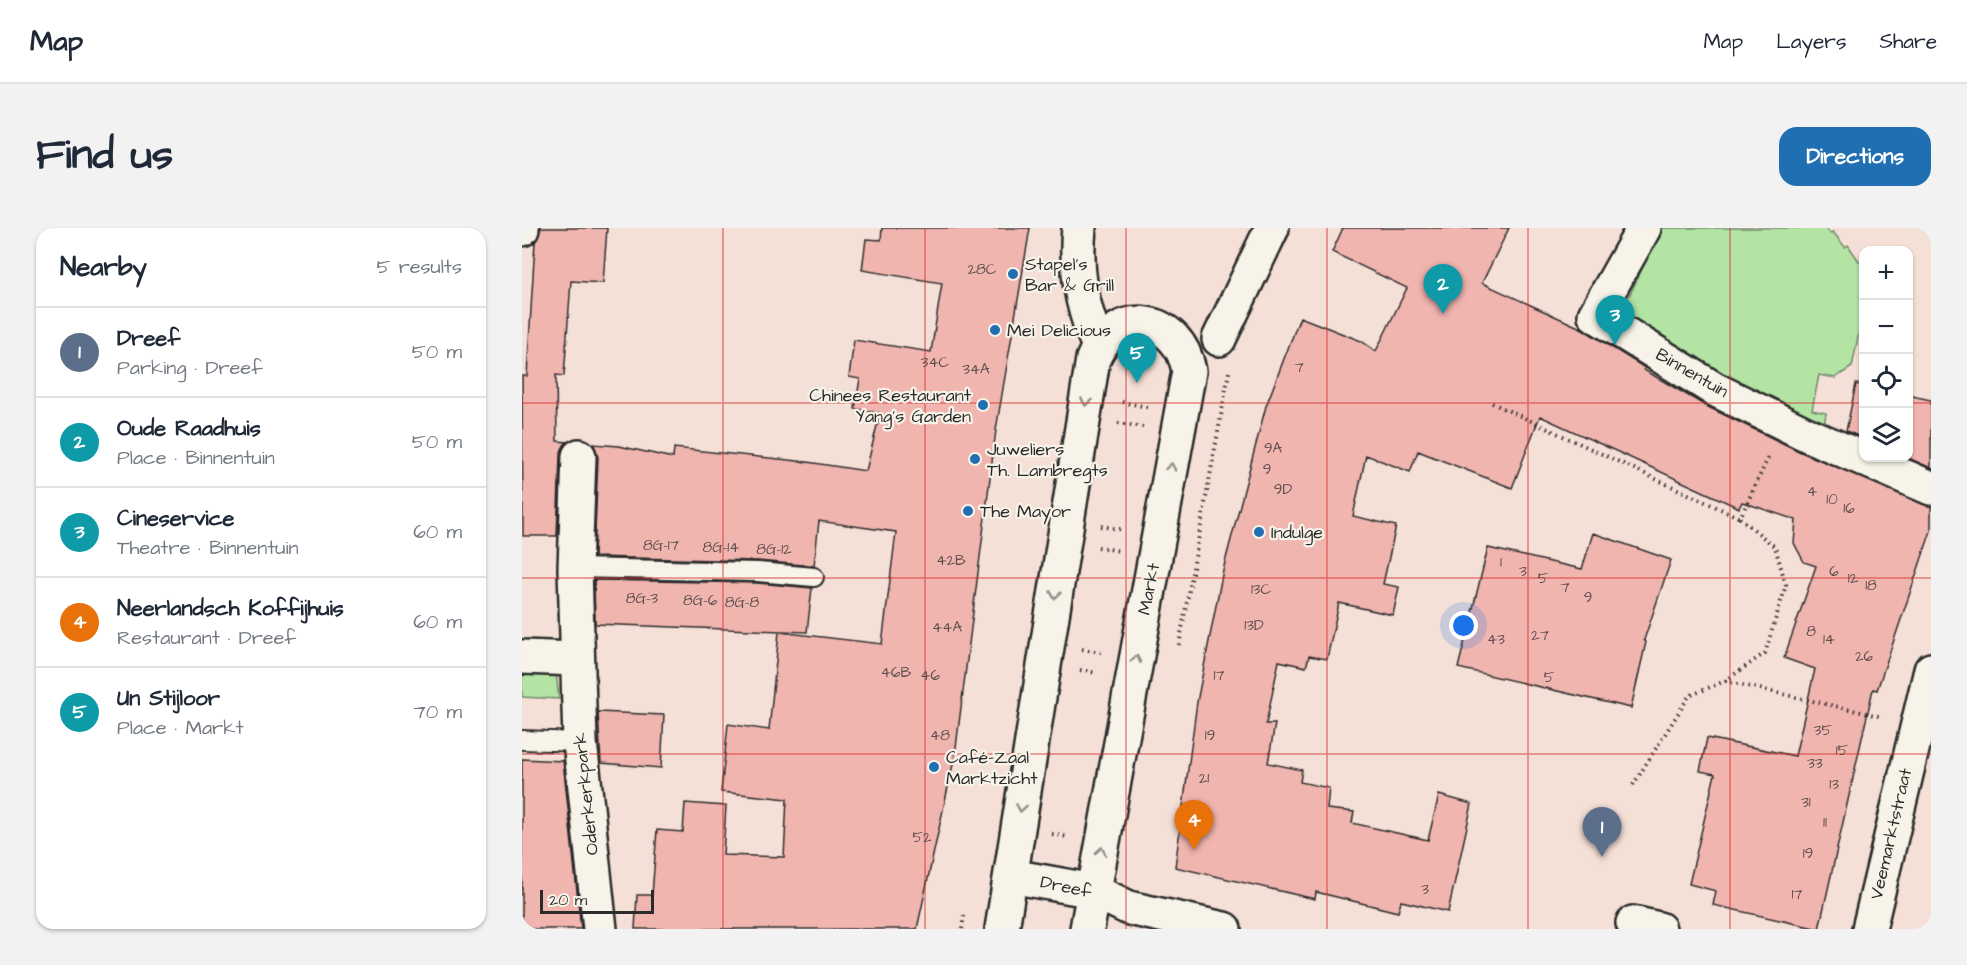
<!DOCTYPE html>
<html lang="en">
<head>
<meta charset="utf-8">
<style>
	:root { --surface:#fff; --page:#f2f2f3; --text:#1f2937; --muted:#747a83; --line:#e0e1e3; --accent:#1f6fb2 }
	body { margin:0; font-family:"Architects Daughter",sans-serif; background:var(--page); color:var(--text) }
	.controls { position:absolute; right:18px; top:18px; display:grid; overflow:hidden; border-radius:12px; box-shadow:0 2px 4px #0004 }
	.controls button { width:54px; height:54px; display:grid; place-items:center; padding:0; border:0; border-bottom:2px solid var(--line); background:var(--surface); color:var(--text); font:30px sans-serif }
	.scale { position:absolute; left:18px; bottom:15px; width:114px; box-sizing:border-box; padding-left:6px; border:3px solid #2b2b2b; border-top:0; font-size:16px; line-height:21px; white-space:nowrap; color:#2b2b2b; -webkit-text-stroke:4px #f7f3e8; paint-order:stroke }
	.you { position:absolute; left:942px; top:398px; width:21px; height:21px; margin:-15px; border:4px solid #fff; border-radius:50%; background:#1a73e8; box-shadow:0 0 0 9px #1a73e833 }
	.badge { display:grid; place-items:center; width:39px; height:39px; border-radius:50%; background:var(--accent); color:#fff; font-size:20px; font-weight:700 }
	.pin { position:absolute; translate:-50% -50px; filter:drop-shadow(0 2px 3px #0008) }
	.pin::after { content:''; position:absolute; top:32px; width:21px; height:18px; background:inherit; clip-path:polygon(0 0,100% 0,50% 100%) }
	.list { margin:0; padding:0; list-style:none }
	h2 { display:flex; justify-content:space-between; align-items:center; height:78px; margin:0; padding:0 24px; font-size:26px }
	h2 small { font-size:20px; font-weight:400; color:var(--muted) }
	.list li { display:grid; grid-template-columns:39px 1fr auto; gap:18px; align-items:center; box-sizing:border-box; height:90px; padding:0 24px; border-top:2px solid var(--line) }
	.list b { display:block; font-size:22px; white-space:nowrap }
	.list p { margin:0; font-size:20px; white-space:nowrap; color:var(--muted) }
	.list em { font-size:20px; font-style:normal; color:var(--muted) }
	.icon { flex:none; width:33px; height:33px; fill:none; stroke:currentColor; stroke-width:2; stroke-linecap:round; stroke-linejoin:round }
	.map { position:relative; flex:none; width:1409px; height:701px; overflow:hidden; border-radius:18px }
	header { display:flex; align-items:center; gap:36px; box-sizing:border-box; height:84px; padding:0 30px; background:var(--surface); border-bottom:2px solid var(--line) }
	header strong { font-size:28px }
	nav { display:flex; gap:33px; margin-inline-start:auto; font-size:21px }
	.intro { display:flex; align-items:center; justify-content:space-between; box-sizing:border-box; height:144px; padding:0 36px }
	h1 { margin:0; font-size:42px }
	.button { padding:15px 27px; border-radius:18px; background:var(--accent); color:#fff; font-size:21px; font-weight:700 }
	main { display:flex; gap:36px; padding:0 36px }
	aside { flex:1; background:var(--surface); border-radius:18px; box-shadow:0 2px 4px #0004 }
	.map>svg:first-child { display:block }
	.green { fill:#b3e4a4; stroke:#6f8868; stroke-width:1.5 }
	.building { fill:#f1b5b0; stroke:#2b2b2b; stroke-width:1.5 }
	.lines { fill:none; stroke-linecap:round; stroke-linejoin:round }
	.lane-casing { stroke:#2b2b2b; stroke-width:22 }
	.street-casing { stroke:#2b2b2b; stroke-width:38 }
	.path { stroke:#2b2b2b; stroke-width:4; stroke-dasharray:1.5 4.5; stroke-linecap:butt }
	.lane { stroke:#f7f3e8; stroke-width:18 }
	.street { stroke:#f7f3e8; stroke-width:33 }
	.oneway { stroke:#918f8a }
	.grid { fill:none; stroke:#d62828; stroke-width:1.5; stroke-opacity:0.55 }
	.poi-dot { fill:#1f6fb2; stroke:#f7f3e8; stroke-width:2 }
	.labels { text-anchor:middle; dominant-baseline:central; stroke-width:4.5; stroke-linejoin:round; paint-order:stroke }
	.number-label { font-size:15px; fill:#5c4e4c }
	.poi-label { font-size:18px; fill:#2b2b2b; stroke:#f7f3e8; text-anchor:start }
	.street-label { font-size:18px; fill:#2b2b2b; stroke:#f7f3e8 }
</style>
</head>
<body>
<header>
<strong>Map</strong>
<nav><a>Map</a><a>Layers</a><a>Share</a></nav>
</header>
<div class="intro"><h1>Find us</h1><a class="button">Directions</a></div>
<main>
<aside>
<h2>Nearby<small>5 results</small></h2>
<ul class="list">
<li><span class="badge" style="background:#5c6f8a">1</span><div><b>Dreef</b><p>Parking · Dreef</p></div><em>50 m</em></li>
<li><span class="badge" style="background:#0f9aa8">2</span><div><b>Oude Raadhuis</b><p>Place · Binnentuin</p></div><em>50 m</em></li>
<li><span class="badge" style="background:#0f9aa8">3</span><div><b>Cineservice</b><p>Theatre · Binnentuin</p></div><em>60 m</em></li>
<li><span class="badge" style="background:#e8710a">4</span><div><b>Neerlandsch Koffijhuis</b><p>Restaurant · Dreef</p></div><em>60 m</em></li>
<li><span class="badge" style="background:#0f9aa8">5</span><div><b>Un Stijloor</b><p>Place · Markt</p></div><em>70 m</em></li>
</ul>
</aside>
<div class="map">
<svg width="1409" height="701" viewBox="0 0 1409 701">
	<rect width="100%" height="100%" fill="#f5e0d7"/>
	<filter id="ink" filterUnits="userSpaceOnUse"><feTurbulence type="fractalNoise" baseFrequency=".0167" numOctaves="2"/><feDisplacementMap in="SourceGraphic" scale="12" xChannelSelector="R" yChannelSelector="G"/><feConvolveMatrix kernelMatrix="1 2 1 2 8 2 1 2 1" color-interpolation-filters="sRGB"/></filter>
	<g filter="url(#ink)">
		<path class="green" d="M1139,0H1304L1308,5L1311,4L1323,19L1326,17L1337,33L1340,32L1341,85L1330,139L1313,150L1297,147L1290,182L1304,185L1301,204L1097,90Z
			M0,445H34L37,471L0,469Z"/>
		<path class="building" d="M19,0H85L81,55L49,53L42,148L34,147L35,213L46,214L38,227L35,308H1L0,148H5L13,14Z
			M360,0H508L474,202L433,527L395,701H113L115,667H130L135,602L161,604L163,575L204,578L201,627L262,629L265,571L199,564L206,496L247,502L257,404L360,416L374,304L297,293L292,338L236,333L72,329L76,229L71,216L97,218L151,230L152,220L285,234L344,243L358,185L333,181L338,151L327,149L332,112L409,124L420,55L340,42L344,11L359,12Z
			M821,0H987L960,55L1061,101L1123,140L1122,142L1184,178L1279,224L1409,278V303L1355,462L1351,461L1297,701L1191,677L1194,663L1167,656L1193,546L1178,543L1185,510L1273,528L1293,441L1262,430L1294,338L1282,334L1272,315L1274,292L1220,274L1217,280L1018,188L990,260L896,223L888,244L844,227L831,288L874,298L861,356L877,359L871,387L817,375L805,431L787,428L784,439L757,433L744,496H753L746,535L780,542L778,554L807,560L805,581L832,584L830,595L906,612L917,567L950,576L926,684L879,673L876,684L794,664L793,671L653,639L675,474L701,342L744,178L778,89L839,113L854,123L885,60L810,24Z
			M1334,156L1341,157V210L1324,203Z
			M1386,167L1409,172V240L1386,230Z
			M1071,305L1149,332L1122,412L1124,414L1109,480L936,440L966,320L1060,341Z
			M72,352L235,355L290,360L285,404L73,396Z
			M76,484L142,487L139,540L79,535Z
			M0,531L41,533L59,701H0Z"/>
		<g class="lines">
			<g class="lane-casing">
				<path id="lane" d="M53,340L236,344L292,349
					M0,512L58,514"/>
			</g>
			<g class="street-casing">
				<path id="street" d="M557,0C553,42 559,79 577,118
					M1122,0L1073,87L1192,161L1286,207L1409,260
					M0,1V0
					M697,111L750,0
					M57,228L53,340L58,514L78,701
					M0,429L55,431
					M489,648L572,663L607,680L702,701
					M1111,695L1137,701
					M480,701L571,131C594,77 657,87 667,143L565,701
					M1347,701L1409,442"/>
			</g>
			<path class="path" d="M600,174L625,179
				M970,175L1218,290
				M596,195L621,199
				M579,298L602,302
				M576,319L598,323
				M657,417L707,144
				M560,421L579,424
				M558,442L575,445
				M1203,453L1361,489
				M1111,557L1167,468L1203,453L1243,425L1264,357L1253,319L1218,290L1247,228
				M530,606L546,609
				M440,701L442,687"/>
			<use href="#lane" class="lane"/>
			<use href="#street" class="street"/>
		</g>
		<defs><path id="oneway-chevron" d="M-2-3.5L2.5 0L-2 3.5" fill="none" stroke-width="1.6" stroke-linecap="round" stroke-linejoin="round" transform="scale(1.5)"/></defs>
		<g class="oneway">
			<use href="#oneway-chevron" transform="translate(564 174) rotate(99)"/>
			<use href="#oneway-chevron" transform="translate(649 239) rotate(-80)"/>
			<use href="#oneway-chevron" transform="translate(533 367) rotate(99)"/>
			<use href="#oneway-chevron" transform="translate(614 431) rotate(-80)"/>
			<use href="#oneway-chevron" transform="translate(499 580) rotate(99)"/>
			<use href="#oneway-chevron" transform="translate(579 623) rotate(-80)"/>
		</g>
	</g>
	<path class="grid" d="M201,0V701M403,0V701M604,0V701M805,0V701M1006,0V701M1208,0V701M0,175H1342M1386,175H1409M0,350H1409M0,526H1409"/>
	<g class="poi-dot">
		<circle cx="491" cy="46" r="6"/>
		<circle cx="473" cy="102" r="6"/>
		<circle cx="461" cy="177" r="6"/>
		<circle cx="453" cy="231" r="6"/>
		<circle cx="446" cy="283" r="6"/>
		<circle cx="737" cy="304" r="6"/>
		<circle cx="412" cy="539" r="6"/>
	</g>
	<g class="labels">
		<g class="number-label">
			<text x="460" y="41">28C</text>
			<text x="413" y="134">34C</text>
			<text x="777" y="139">7</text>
			<text x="454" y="141">34A</text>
			<text x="751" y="220">9A</text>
			<text x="745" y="241">9</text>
			<text x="761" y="261">9D</text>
			<text x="1290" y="263">4</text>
			<text x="1310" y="271">10</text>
			<text x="1327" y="280">16</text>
			<text x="139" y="317">8G-17</text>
			<text x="199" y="319">8G-14</text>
			<text x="252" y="321">8G-12</text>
			<text x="429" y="332">42B</text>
			<text x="979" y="334">1</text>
			<text x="1001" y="343">3</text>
			<text x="1312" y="343">6</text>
			<text x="1021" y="350">5</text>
			<text x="1331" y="350">12</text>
			<text x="1349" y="357">18</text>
			<text x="1043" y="359">7</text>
			<text x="739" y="361">13C</text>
			<text x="1066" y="369">9</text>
			<text x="120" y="370">8G-3</text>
			<text x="178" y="372">8G-6</text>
			<text x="220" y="374">8G-8</text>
			<text x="732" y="397">13D</text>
			<text x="425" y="399">44A</text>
			<text x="1289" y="403">8</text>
			<text x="1018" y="407">27</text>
			<text x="974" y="411">43</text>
			<text x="1307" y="411">14</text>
			<text x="1342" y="428">26</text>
			<text x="374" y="444">46B</text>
			<text x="408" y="447">46</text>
			<text x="697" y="447">17</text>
			<text x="1027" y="449">5</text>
			<text x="1301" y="502">35</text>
			<text x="418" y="507">48</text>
			<text x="688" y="507">19</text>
			<text x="1320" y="522">15</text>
			<text x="1293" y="535">33</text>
			<text x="682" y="550">21</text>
			<text x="1312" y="556">13</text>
			<text x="1284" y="574">31</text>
			<text x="1303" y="594">11</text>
			<text x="400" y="609">52</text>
			<text x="1286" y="625">19</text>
			<text x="903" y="661">3</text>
			<text x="1275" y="666">17</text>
		</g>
		<g class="poi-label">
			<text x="503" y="36">Stapel's<tspan x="503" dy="21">Bar &amp; Grill</tspan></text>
			<text x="485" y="102">Mei Delicious</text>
			<text x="449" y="167" text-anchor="end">Chinees Restaurant<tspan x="449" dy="21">Yang's Garden</tspan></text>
			<text x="465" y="221">Juweliers<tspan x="465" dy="21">Th. Lambregts</tspan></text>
			<text x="458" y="283">The Mayor</text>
			<text x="749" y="304">Indulge</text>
			<text x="424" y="529">Café-Zaal<tspan x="424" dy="21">Marktzicht</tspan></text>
		</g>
		<g class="street-label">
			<text transform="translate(1170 145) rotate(30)">Binnentuin</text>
			<text transform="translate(627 361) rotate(-79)">Markt</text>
			<text transform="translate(64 566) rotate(-96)">Oderkerkpark</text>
			<text transform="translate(1369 606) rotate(-77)">Veemarktstraat</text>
			<text transform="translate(544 659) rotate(12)">Dreef</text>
		</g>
	</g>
</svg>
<div class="controls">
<button>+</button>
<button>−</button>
<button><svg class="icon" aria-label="locate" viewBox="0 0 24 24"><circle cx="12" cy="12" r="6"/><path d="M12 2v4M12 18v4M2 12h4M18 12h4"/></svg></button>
<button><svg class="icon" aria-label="layers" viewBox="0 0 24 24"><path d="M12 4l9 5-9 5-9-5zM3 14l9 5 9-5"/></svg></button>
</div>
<div class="scale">20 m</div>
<div class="you"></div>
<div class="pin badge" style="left:1080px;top:629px;background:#5c6f8a">1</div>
<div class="pin badge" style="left:921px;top:86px;background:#0f9aa8">2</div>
<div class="pin badge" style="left:1093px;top:117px;background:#0f9aa8">3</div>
<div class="pin badge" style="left:672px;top:622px;background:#e8710a">4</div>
<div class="pin badge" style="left:615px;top:155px;background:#0f9aa8">5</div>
</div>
</main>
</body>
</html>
